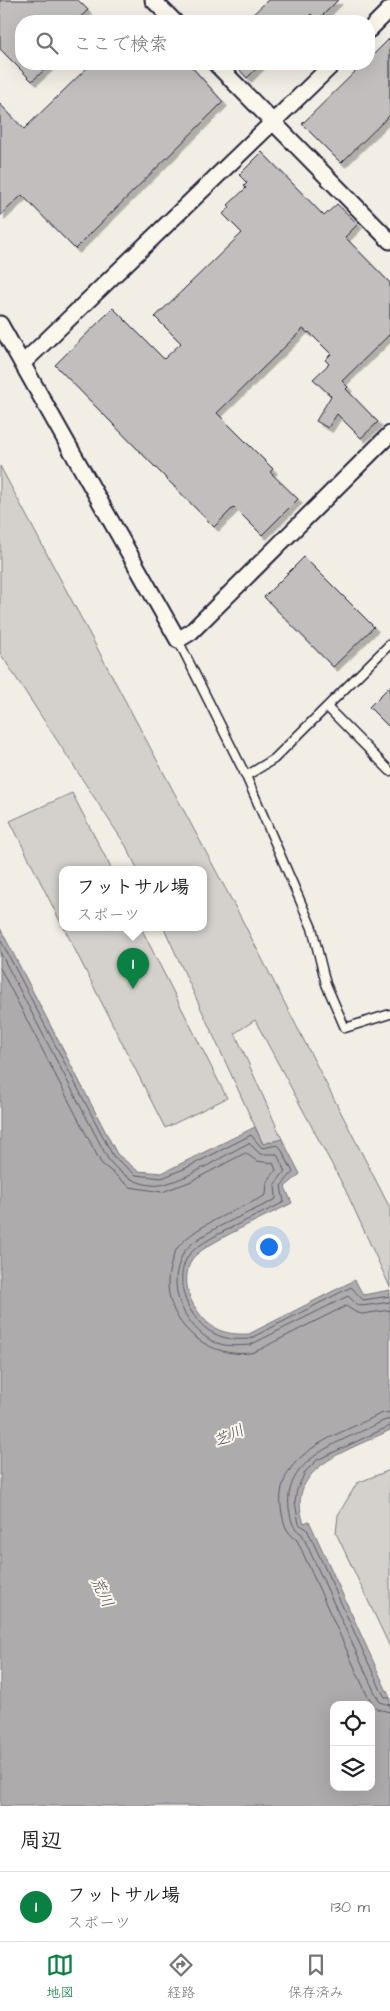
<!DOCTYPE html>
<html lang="ja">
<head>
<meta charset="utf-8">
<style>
	:root { --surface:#fff; --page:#f6f6f6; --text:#202124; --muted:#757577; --line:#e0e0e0; --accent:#0b8043 }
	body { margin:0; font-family:"Architects Daughter","Klee One",sans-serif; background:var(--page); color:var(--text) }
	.controls { position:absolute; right:15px; bottom:15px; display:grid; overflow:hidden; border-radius:10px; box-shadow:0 5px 20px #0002 }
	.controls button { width:45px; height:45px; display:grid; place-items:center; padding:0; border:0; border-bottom:1px solid var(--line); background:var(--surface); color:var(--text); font:25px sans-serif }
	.you { position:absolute; left:268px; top:1246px; width:18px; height:18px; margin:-12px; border:4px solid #fff; border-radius:50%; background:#1a73e8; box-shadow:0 0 0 8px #1a73e833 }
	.badge { display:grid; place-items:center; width:32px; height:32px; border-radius:50%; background:var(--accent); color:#fff; font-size:16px; font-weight:700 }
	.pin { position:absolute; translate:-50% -41px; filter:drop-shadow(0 1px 2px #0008) }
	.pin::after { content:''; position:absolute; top:26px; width:18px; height:15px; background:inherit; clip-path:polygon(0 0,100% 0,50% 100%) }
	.popup { position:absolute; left:59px; top:866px; width:148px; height:65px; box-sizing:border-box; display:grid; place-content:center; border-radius:10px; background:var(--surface); filter:drop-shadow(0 1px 4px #0005); font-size:16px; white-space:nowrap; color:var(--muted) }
	.popup b { font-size:19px; color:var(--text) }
	.popup::after { content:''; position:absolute; left:50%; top:100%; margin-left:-10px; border:10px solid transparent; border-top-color:var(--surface) }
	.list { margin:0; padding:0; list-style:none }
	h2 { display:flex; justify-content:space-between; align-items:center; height:65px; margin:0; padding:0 20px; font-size:21px }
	h2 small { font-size:16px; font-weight:400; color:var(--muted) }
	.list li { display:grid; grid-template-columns:32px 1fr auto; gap:15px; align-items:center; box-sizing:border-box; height:70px; padding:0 20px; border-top:1px solid var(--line) }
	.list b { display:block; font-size:19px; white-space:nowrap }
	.list p { margin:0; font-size:16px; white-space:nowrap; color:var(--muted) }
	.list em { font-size:16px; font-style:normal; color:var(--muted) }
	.icon { flex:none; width:28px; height:28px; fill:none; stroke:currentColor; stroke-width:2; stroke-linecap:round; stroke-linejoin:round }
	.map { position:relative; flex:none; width:390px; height:1806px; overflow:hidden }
	.search { position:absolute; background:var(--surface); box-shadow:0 5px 20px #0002; left:15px; right:15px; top:15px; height:55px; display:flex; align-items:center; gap:12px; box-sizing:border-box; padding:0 18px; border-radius:20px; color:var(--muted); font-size:19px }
	.sheet { height:135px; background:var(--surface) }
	nav { display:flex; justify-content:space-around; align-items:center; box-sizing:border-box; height:70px; border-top:1px solid var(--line); background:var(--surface); font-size:14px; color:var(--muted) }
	nav a { display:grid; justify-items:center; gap:2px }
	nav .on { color:var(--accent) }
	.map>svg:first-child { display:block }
	.green { fill:#d4d1cc; stroke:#7b7a84 }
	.water { fill:#aeabad; stroke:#76747f; fill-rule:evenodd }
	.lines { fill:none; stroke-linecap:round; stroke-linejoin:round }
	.shore { stroke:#5a5969; stroke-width:1 }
	.building { fill:#c2bebe; stroke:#22223b; filter:url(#shadow) }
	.service-casing { stroke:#22223b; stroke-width:11 }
	.minor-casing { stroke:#22223b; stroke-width:19 }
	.service { stroke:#fbf7ec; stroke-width:8 }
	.minor { stroke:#fbf7ec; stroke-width:15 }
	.labels { text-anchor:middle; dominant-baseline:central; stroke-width:4; stroke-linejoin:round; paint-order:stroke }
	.water-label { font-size:16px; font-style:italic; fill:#535263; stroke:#fbf7ec }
</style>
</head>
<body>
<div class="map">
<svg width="390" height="1806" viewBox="0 0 390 1806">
	<defs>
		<filter id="shadow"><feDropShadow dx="4.5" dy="4.5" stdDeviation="0" flood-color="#0004"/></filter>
	</defs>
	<rect width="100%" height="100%" fill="#f2eee5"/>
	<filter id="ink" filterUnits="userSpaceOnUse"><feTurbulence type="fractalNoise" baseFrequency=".02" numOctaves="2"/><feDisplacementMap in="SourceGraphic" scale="10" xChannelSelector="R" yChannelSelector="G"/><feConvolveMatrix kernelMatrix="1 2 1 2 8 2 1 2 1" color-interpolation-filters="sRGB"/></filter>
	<g filter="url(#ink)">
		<path class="green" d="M0,466L239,914L390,1208V1287L345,1189L255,1020L235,1033L282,1139L263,1144L164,928H203V870H138L126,846L0,653Z
			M72,793L112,870H63V927L10,821Z
			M64,928H141L227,1098L165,1128Z
			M390,1470V1647L336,1533L338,1515L357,1483Z"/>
		<path class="water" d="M0,928L117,1154L138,1171L162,1173L255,1127L263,1144L282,1139L300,1174L285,1187L292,1203C273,1213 201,1245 192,1259C182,1277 187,1298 199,1313C212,1331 227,1335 249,1334L355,1280L363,1295L390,1290V1430C352,1450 283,1466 304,1523L309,1521L390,1698V1806H0ZM334,1705H371V1787H334Z"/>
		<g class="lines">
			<path class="shore" d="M0,939L113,1156L136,1175L162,1178L186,1168L251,1135L262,1148L278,1145L280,1147L293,1172L281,1186L284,1202C263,1214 199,1239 188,1256C177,1274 182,1298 193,1314C207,1335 225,1341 249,1339L351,1287L363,1300L390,1296
				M0,952L108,1159C120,1175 144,1190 165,1184C194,1176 222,1156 249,1143L260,1154H277L285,1171L275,1184L276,1199C253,1212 198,1232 184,1252C181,1256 180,1262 178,1267C170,1295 187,1327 212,1341C224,1347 237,1346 250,1345L348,1296L356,1304L362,1306L390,1302
				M0,968L101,1163L130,1187L162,1192L192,1181L245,1153L257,1161L273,1163L276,1170L267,1182L266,1195C239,1210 198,1223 178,1247C174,1252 173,1258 171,1264C156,1313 201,1359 250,1353C260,1351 269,1344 278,1340C300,1329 323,1317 346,1306L355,1312L362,1314L390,1310
				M390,1412L380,1414C342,1434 275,1451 281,1507C283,1521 285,1532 297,1540L367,1695L377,1709L390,1712
				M390,1419L383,1421C347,1440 283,1456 289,1508C291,1520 292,1528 302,1534L374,1691L380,1702L390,1705
				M390,1426L317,1460L305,1472L297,1490L295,1502L299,1524L307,1529L380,1688L385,1697L390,1699"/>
		</g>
		<path class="building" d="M0,0H78L88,10L76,21H21V64H51L32,81L0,49Z
			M268,0H338L317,21L311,14L304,21H246Z
			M390,38V115L341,163L302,124L363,64H369V59Z
			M91,64H189L223,102L75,249L22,195L0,216V104L24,129Z
			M234,64H261L247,78Z
			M262,152L324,216L337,204L358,224L345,237L390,283V334L342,381L348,387L346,389L378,422L361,438L337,414L328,428L316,421L331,396L313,379L329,364L325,360L331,354L309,332L308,333L303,329L217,413L273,469L270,472L298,499L262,535L234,507L214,527L55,365L113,308L164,359L181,343L155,317L242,233L223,214L230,207L228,205L246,188L244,186L247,183L239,175Z
			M304,557L374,627L333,667L264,597Z
			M390,686V728L369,707Z"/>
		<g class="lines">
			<g class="service-casing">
				<path id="service" d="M178,640L246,776L312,928L326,984L345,1028L390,1014
					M327,707L390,771
					M246,776L274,759L390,644"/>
			</g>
			<g class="minor-casing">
				<path id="minor" d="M153,0L174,21
					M369,30L390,9
					M216,64L390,241
					M0,324L178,640L191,632L390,434
					M23,363L333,64"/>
			</g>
			<use href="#service" class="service"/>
			<use href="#minor" class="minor"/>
		</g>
	</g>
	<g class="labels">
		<g class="water-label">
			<text transform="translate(229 1436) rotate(-25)">芝川</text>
			<text transform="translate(102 1592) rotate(64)">荒川</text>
		</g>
	</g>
</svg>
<div class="controls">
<button><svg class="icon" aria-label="locate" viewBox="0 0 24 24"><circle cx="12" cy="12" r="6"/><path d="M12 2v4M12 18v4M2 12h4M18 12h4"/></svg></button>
<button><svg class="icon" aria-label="layers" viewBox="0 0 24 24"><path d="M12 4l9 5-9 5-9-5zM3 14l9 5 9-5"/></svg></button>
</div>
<div class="you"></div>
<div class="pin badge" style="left:133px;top:989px">1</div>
<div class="popup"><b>フットサル場</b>スポーツ</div>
<div class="search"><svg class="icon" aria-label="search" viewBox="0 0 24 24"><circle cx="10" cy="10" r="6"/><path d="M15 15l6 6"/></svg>ここで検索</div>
</div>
<section class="sheet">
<h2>周辺<small></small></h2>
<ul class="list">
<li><span class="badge">1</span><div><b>フットサル場</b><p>スポーツ</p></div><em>130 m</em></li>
</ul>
</section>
<nav>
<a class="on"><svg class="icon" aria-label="map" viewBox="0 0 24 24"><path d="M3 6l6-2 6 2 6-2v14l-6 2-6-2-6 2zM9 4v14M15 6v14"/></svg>地図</a>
<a><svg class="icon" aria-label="directions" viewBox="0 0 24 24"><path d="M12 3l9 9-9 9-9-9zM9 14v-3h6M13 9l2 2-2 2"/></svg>経路</a>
<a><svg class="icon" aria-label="saved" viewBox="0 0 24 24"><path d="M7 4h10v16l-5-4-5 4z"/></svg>保存済み</a>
</nav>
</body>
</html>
